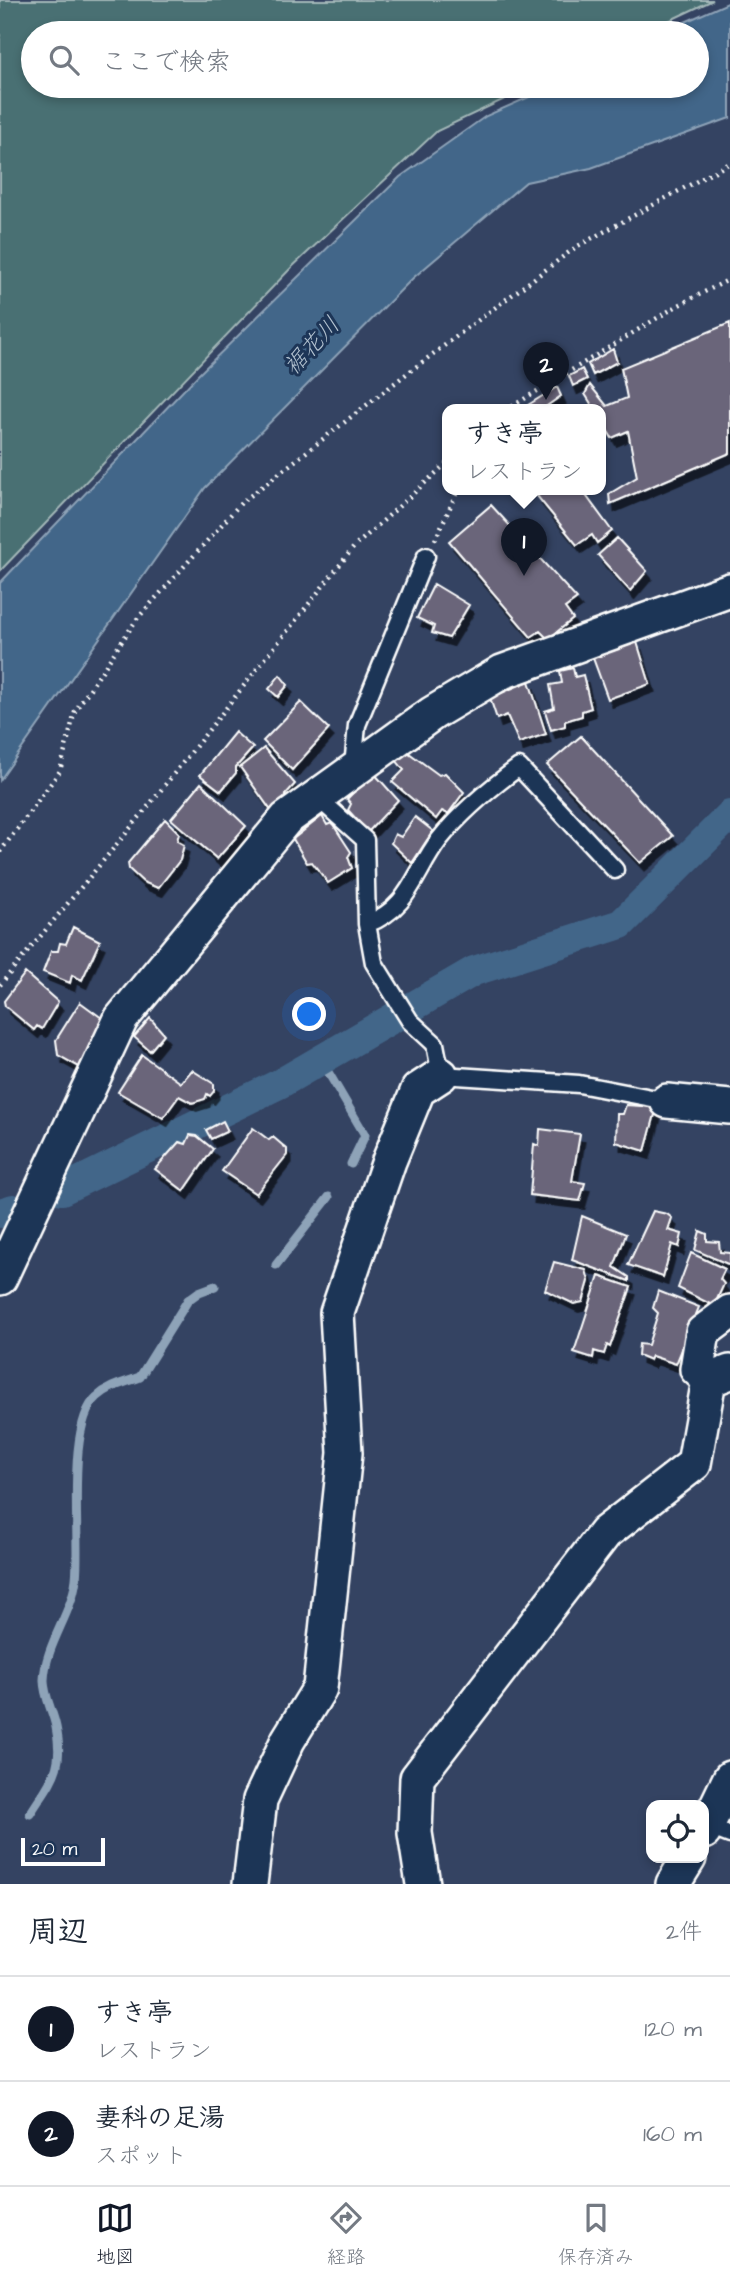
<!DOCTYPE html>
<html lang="ja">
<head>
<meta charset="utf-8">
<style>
	:root { --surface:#fff; --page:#f6f6f7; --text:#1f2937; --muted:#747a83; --line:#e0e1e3; --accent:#111827 }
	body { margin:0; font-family:"Architects Daughter","Klee One",sans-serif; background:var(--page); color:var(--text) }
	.controls { position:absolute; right:21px; bottom:21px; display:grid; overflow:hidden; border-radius:14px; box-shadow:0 4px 10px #0003 }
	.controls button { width:63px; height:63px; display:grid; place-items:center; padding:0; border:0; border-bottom:2px solid var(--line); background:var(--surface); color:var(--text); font:35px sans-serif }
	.scale { position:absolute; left:21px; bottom:18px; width:84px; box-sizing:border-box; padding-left:7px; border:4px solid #fff; border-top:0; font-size:19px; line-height:24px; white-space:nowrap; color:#fff; -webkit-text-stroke:5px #1d3557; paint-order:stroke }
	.you { position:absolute; left:310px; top:1015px; width:24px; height:24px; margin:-18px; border:5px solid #fff; border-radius:50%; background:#1a73e8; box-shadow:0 0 0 10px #1a73e833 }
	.badge { display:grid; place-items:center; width:46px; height:46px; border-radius:50%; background:var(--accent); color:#fff; font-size:23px; font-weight:700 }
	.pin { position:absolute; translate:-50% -58px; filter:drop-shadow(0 2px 4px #0008) }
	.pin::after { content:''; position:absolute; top:37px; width:24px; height:21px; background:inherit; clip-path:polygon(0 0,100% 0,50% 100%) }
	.popup { position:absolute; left:442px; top:404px; width:164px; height:91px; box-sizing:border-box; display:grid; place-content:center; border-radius:14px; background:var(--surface); filter:drop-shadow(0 2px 5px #0005); font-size:23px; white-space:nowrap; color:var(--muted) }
	.popup b { font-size:26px; color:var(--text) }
	.popup::after { content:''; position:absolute; left:50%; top:100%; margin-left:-14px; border:14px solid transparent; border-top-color:var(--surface) }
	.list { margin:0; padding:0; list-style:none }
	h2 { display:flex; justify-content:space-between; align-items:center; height:91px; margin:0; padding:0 28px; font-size:30px }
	h2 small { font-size:23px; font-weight:400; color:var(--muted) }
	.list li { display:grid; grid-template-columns:46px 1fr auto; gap:21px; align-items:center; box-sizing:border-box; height:105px; padding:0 28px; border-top:2px solid var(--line) }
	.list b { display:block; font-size:26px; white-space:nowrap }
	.list p { margin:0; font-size:23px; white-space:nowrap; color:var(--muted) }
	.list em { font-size:23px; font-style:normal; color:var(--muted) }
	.icon { flex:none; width:38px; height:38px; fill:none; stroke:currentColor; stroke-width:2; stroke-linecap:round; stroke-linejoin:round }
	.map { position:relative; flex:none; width:730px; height:1884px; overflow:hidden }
	.search { position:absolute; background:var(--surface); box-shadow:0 4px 10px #0003; left:21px; right:21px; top:21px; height:77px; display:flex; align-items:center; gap:18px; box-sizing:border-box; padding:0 24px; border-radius:38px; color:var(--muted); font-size:26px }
	.sheet { height:301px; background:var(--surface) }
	nav { display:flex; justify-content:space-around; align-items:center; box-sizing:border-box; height:98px; border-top:2px solid var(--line); background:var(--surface); font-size:19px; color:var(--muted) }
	nav a { display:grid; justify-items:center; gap:4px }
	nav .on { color:var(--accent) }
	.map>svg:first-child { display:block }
	.green { fill:#497073; stroke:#a4b8b9; stroke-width:2 }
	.water { fill:#426689; stroke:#8ea3b8; stroke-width:2 }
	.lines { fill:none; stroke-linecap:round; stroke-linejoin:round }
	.stream { stroke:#8ea3b8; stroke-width:9 }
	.canal { stroke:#426689; stroke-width:30 }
	.building { fill:#6b657a; stroke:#fff; stroke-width:2; filter:url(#shadow) }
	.service-casing { stroke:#fff; stroke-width:21 }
	.minor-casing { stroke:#fff; stroke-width:38 }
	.path { stroke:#fff; stroke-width:4.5; stroke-dasharray:2 5; stroke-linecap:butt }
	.service { stroke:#1d3557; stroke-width:16 }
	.minor { stroke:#1d3557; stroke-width:33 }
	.labels { text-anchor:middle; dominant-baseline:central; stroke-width:6; stroke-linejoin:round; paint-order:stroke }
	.water-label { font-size:23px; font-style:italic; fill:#b3c2d0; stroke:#1d3557 }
</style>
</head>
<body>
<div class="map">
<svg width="730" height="1884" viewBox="0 0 730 1884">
	<defs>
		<filter id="shadow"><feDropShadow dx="4.5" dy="8" stdDeviation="0" flood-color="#0009"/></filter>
	</defs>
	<rect width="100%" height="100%" fill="#344362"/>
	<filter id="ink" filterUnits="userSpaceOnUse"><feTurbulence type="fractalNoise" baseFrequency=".0143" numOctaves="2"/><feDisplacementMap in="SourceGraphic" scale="14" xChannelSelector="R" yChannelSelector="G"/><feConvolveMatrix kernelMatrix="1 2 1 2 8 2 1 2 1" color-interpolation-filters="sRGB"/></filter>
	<g filter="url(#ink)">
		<path class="green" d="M0,0H713L643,33H33V86H532L437,131L291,268L0,571Z"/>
		<path class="water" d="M730,2V118L591,168L526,182L413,278L205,488L0,780V583L198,375L400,177L486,116L554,86H697V33H660Z"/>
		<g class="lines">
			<path class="stream" d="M321,1060L365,1135L351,1164
				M276,1265L329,1197
				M30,1814C51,1780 65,1770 56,1727C53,1711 44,1697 44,1680C45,1645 72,1614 76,1579C81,1538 65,1425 97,1397C110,1385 125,1383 140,1377L188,1300L199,1292L215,1286"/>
			<path class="canal" d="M62,1190L281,1083L474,971L621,924L730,815
				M0,1213L13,1209"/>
		</g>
		<path class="building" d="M730,323V453L610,504L609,494L637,477L628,431L612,438L601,420V410H595L585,394L590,385L607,406L627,398L621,368Z
			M613,349L617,362L593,375L588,364Z
			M582,369L587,379L573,386L569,376Z
			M557,387L561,396L541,410H531L528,405Z
			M546,490H582L612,531L597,543L592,535L577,545L537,496Z
			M491,505L577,599L565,608L573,619L548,639L540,631L531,637L449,541Z
			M617,538L647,571L630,591L598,555Z
			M434,584L469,605L449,638L432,633L434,626L417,618Z
			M637,642L650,684L608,699L593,658Z
			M573,668L575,677L583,675L591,708L582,711V716L565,721V726L551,730L545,711L554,708L550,685L562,683L560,671Z
			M280,675L288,685L278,697L269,689Z
			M529,681L546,734L519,743L507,715L497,719L490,698Z
			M301,702L329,729L292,770L263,741Z
			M235,732L253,748L236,767V773L221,791L200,775Z
			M581,736L673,836L640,863L547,765Z
			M264,748L295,784L285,795L284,802L272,812L240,767Z
			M405,750L439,775L445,773L464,792L448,814L442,811L436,819L392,782L404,770L396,760Z
			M373,772L398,800L368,832L348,810L351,804L347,799Z
			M201,783L246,826L217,859L171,819Z
			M322,816L327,825L332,823L351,852L348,857L352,868L328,883L312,862L307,863L293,839Z
			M415,817L433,831L412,863L391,843L395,834L401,837Z
			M165,819L179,833L177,841L184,845L180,860L158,888L143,882L129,869L128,863Z
			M73,927L100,941L82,980L72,975L70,983L43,972L51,951H58L60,943L66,944Z
			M25,973L58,1002L42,1029L37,1026L34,1030L5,1006L4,1001Z
			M80,1002L106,1021L83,1069L58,1055L56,1040Z
			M150,1018L164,1034L150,1051L134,1037Z
			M142,1055L181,1083L192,1070L214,1084V1091L210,1096L207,1094L205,1099L192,1103L179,1096L163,1118L118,1092Z
			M626,1105L657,1107L645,1151L616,1142L617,1114H623Z
			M223,1121L228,1131L211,1139L206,1130Z
			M253,1128L269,1140L273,1137L287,1149V1155L256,1194L222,1171Z
			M540,1129L580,1134L572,1181L585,1183L580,1201L530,1195L534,1144L539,1146Z
			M190,1135L197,1136L213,1149L184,1191L155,1169L179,1142L186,1144Z
			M653,1211L667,1214L672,1218L668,1230L682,1234L679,1247L672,1244L663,1277L628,1265Z
			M582,1216L626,1234L614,1267L629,1277V1281L572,1260Z
			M700,1231L707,1234V1241L719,1242L720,1252L730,1253V1265L695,1250Z
			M691,1253L725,1269L720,1279L724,1284L714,1306L678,1288Z
			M554,1262L586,1270L589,1281L583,1302L574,1304L545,1290Z
			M599,1276L631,1287L610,1347L607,1345L604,1354L594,1351L593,1358L574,1352Z
			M658,1291L699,1307L676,1364L652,1356L650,1360L638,1355L639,1344L648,1345L658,1313L653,1308Z"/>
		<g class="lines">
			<g class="service-casing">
				<path id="service" d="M353,767L357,725L426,556
					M318,798L365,840L367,924L374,963L410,1021L435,1044L441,1075L579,1084L667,1101
					M367,924C410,908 414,873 439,840C461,812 490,788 519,767L615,870
					M707,1826L730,1835"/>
			</g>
			<g class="minor-casing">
				<path id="minor" d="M667,1101L730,1107
					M0,1278L121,1019L286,819L433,713L502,672L730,590
					M709,1380L697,1369L703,1332L730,1312
					M704,1832L730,1778
					M250,1884L260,1800L288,1740L320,1688L345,1453L337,1313L389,1161L418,1090L441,1075
					M423,1884L415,1833L417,1778L605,1533L694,1464L709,1380L730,1372
					M673,1884L689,1858"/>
			</g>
			<path class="path" d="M506,410L677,306L730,279
				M435,540L458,490
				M0,852L60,771L75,711L137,619L241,503L405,375L576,247L730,163
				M0,985L142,814L354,547L447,463"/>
			<use href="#service" class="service"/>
			<use href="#minor" class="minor"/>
		</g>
	</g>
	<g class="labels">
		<g class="water-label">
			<text transform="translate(312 346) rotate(-47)">裾花川</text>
		</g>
	</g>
</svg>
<div class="controls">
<button><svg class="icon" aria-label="locate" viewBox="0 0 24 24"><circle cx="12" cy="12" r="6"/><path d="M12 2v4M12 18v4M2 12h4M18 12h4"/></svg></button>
</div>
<div class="scale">20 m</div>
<div class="you"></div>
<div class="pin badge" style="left:524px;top:576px">1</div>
<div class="popup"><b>すき亭</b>レストラン</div>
<div class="pin badge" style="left:546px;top:400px">2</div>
<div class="search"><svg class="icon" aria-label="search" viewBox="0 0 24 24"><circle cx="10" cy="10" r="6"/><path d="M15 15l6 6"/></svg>ここで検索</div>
</div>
<section class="sheet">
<h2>周辺<small>2件</small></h2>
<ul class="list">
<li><span class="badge">1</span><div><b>すき亭</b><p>レストラン</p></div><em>120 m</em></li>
<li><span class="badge">2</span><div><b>妻科の足湯</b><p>スポット</p></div><em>160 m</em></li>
</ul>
</section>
<nav>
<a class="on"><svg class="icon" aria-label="map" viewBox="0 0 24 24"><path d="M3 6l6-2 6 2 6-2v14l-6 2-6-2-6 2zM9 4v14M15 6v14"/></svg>地図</a>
<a><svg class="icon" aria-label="directions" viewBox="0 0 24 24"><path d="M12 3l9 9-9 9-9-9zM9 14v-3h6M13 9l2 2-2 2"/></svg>経路</a>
<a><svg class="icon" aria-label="saved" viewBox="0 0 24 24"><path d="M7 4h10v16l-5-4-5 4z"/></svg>保存済み</a>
</nav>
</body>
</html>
